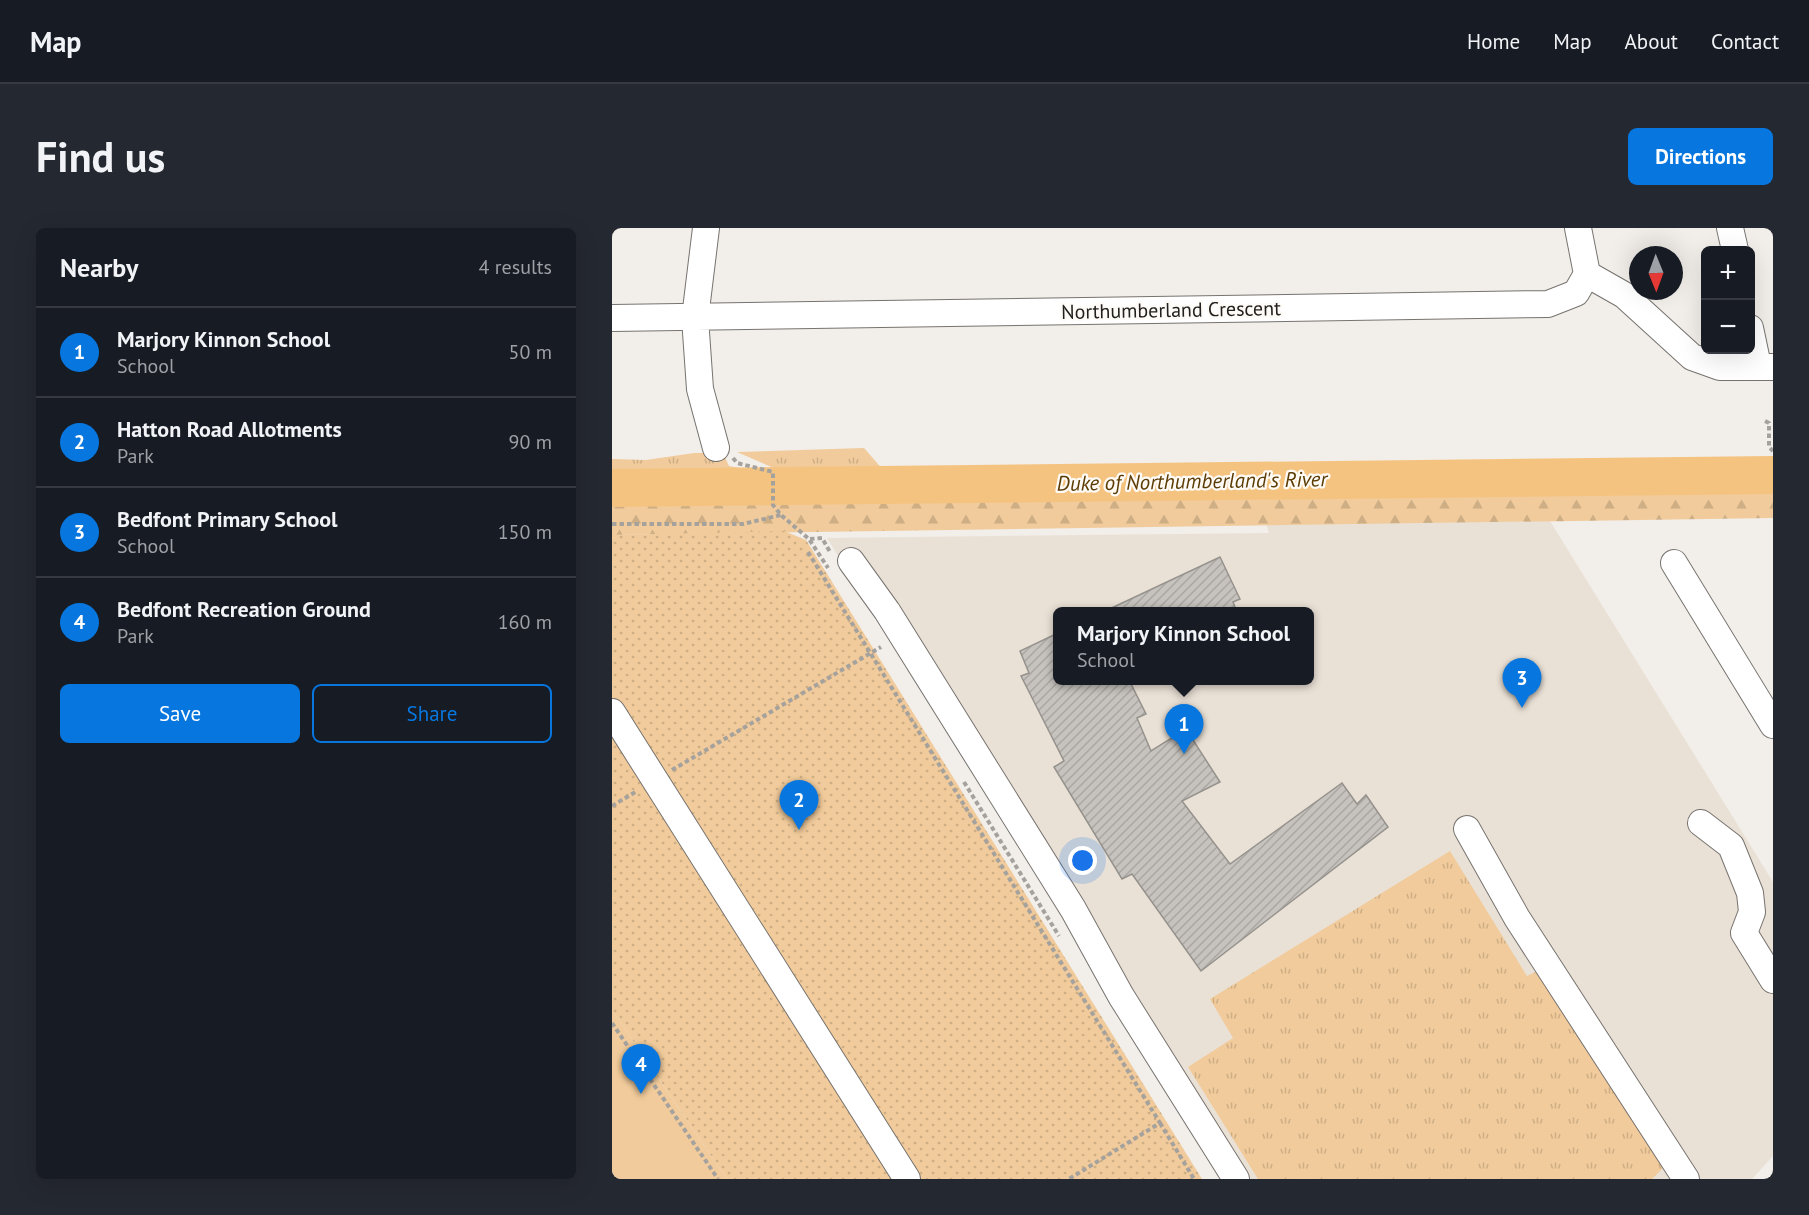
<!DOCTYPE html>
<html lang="en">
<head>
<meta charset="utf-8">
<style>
	:root { --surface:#171b24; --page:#242831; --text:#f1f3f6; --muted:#9ea1a6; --line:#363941; --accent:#0777df }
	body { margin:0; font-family:"PT Sans",sans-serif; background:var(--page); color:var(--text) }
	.controls { position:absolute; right:18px; top:18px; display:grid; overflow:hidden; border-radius:9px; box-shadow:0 6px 24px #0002 }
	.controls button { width:54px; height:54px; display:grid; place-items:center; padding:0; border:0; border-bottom:2px solid var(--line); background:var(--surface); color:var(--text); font:30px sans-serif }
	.compass { position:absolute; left:1017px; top:18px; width:54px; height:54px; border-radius:50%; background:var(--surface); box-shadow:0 6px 24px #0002; rotate:179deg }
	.you { position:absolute; left:471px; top:633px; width:21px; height:21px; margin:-15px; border:4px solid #fff; border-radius:50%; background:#1a73e8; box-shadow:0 0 0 9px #1a73e833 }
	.badge { display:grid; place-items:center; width:39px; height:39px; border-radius:50%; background:var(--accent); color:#fff; font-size:20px; font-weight:700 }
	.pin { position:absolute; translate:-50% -50px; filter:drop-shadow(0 2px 3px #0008) }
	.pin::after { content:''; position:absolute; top:32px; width:21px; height:18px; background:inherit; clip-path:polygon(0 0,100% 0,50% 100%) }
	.popup { position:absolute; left:441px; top:379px; width:261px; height:78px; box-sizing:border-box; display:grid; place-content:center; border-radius:9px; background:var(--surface); filter:drop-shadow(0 2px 4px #0005); font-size:20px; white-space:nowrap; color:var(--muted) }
	.popup b { font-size:22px; color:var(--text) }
	.popup::after { content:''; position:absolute; left:50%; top:100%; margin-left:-12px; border:12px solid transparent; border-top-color:var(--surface) }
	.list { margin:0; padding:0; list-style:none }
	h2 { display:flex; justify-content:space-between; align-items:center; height:78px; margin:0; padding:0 24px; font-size:26px }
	h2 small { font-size:20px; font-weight:400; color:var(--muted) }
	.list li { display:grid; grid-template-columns:39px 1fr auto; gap:18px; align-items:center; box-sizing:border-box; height:90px; padding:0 24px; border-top:2px solid var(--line) }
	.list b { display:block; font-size:22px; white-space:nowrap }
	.list p { margin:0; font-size:20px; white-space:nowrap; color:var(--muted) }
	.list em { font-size:20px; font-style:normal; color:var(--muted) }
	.actions { display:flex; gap:12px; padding:18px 24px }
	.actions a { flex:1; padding:14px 0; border:2px solid var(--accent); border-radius:9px; text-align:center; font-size:21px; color:var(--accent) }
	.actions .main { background:var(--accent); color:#fff }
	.map { position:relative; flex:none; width:1161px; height:951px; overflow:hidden; border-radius:9px }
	header { display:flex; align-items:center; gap:36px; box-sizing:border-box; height:84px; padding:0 30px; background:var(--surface); border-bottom:2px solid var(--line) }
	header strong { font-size:28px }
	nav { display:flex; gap:33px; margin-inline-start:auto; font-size:21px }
	.intro { display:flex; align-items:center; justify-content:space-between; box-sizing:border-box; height:144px; padding:0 36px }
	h1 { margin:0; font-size:42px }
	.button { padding:15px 27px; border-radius:9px; background:var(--accent); color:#fff; font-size:21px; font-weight:700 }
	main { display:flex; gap:36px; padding:0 36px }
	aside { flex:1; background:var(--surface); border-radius:9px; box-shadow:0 6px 24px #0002 }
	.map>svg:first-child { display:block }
	.built { fill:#eae1d6; fill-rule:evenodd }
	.grass { fill:url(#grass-tufts) }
	.forest { fill:url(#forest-firs) }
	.park { fill:#f1cb9b }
	.garden { fill:url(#garden-dots) }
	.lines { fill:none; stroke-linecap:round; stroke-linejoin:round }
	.river { stroke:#f5c380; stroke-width:38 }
	.building { fill:url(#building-hatch); stroke:#95928d; stroke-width:1.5 }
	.minor-casing { stroke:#77736f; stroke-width:28 }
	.path { stroke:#a5a29e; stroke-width:4; stroke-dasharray:4.5 3; stroke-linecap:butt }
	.minor { stroke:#fff; stroke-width:26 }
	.labels { text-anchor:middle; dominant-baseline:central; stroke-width:4.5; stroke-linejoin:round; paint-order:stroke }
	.street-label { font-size:20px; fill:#22211f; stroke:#fefbf7 }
	.water-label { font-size:21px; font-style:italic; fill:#5c3c04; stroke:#fefbf7 }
</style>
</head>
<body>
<header>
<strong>Map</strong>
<nav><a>Home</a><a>Map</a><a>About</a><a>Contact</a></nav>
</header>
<div class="intro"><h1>Find us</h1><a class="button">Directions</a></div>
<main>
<aside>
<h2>Nearby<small>4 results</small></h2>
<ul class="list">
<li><span class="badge">1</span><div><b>Marjory Kinnon School</b><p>School</p></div><em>50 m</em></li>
<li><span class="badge">2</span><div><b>Hatton Road Allotments</b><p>Park</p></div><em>90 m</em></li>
<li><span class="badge">3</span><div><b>Bedfont Primary School</b><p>School</p></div><em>150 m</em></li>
<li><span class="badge">4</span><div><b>Bedfont Recreation Ground</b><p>Park</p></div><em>160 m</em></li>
</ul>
<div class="actions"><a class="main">Save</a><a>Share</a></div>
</aside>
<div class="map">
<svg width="1161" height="951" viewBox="0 0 1161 951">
	<defs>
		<pattern id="grass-tufts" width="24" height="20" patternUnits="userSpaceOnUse" patternTransform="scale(1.5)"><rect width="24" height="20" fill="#f1cb9b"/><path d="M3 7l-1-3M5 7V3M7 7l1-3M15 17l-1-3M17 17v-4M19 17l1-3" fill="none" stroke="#ceae85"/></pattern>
		<pattern id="forest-firs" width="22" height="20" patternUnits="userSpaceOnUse" patternTransform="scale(1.5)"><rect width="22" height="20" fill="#f1cb9b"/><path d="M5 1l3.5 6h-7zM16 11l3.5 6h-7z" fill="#ceae85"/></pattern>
		<pattern id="garden-dots" width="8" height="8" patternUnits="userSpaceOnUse" patternTransform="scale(1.5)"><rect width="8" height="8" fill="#f1cb9b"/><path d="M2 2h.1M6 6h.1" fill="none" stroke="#ceae85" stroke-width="1.8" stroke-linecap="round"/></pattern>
		<pattern id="building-hatch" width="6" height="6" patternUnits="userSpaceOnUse" patternTransform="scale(1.5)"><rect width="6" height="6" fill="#c6c2bd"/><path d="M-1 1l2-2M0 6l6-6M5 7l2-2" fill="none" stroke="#aaa6a2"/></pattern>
	</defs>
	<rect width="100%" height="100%" fill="#f2eee9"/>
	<path class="built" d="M938,293L1161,654V928L1140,951H612L215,310L657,305L654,296ZM446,384H698V452H446Z"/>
	<path class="grass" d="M252,220L273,244H165L164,241L125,224Z
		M82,225H111L117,238L156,245V248L0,250V231L34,232Z
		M838,623L915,748L928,742L1051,940L1040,951H646L576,839L621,810L598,771Z"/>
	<path class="forest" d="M1161,261V290L0,307V274Z"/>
	<path class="park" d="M0,782L115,951H0Z"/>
	<path class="garden" d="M172,303L194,312L590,951H115L0,782V307Z"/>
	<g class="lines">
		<path class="river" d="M0,260L1161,247"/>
	</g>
	<path class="building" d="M608,329L628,371L621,374L625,384H491Z
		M446,405V452H517L534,486L525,490L539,523L574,501L608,554L570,573L618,636L730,555L745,576L754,567L776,599L589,743L520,646L510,651L442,539L452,533L409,448L417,445L408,423Z"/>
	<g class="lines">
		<g class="minor-casing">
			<path id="minor" d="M94,0L83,90L88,161L104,220
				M1118,0L1123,22
				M975,46L1012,67L1080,129L1108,139H1161
				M0,90L936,76L964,65L975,46L966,0
				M1138,100L1146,138
				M239,333L275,383L461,681L509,768L624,951
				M1062,335L1161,497
				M0,484L295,951
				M1089,595L1119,618L1138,665L1140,684L1132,705L1161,752
				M855,601L905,690L1074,951"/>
		</g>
		<path class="path" d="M1153,193L1157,195V219L1161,223
			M121,230L125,235L161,244V277L169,287L197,311L216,340
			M0,296H131L169,287
			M198,311L210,310L218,324
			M196,324L548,895L457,951
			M60,542L269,419
			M352,554L447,708
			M0,578L25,563
			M0,795L106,951
			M548,895L582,951"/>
		<use href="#minor" class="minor"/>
	</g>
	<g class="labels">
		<g class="street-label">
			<text transform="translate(559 82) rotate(-1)">Northumberland Crescent</text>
		</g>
		<g class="water-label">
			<text transform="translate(580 253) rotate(-1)">Duke of Northumberland's River</text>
		</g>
	</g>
</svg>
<div class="controls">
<button>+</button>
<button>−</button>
</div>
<svg class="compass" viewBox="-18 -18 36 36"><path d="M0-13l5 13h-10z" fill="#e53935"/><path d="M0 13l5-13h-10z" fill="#9ea1a6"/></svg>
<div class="you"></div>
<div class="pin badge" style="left:572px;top:526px">1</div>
<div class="popup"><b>Marjory Kinnon School</b>School</div>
<div class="pin badge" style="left:187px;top:602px">2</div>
<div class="pin badge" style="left:910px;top:480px">3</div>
<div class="pin badge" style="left:29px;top:866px">4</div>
</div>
</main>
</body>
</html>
